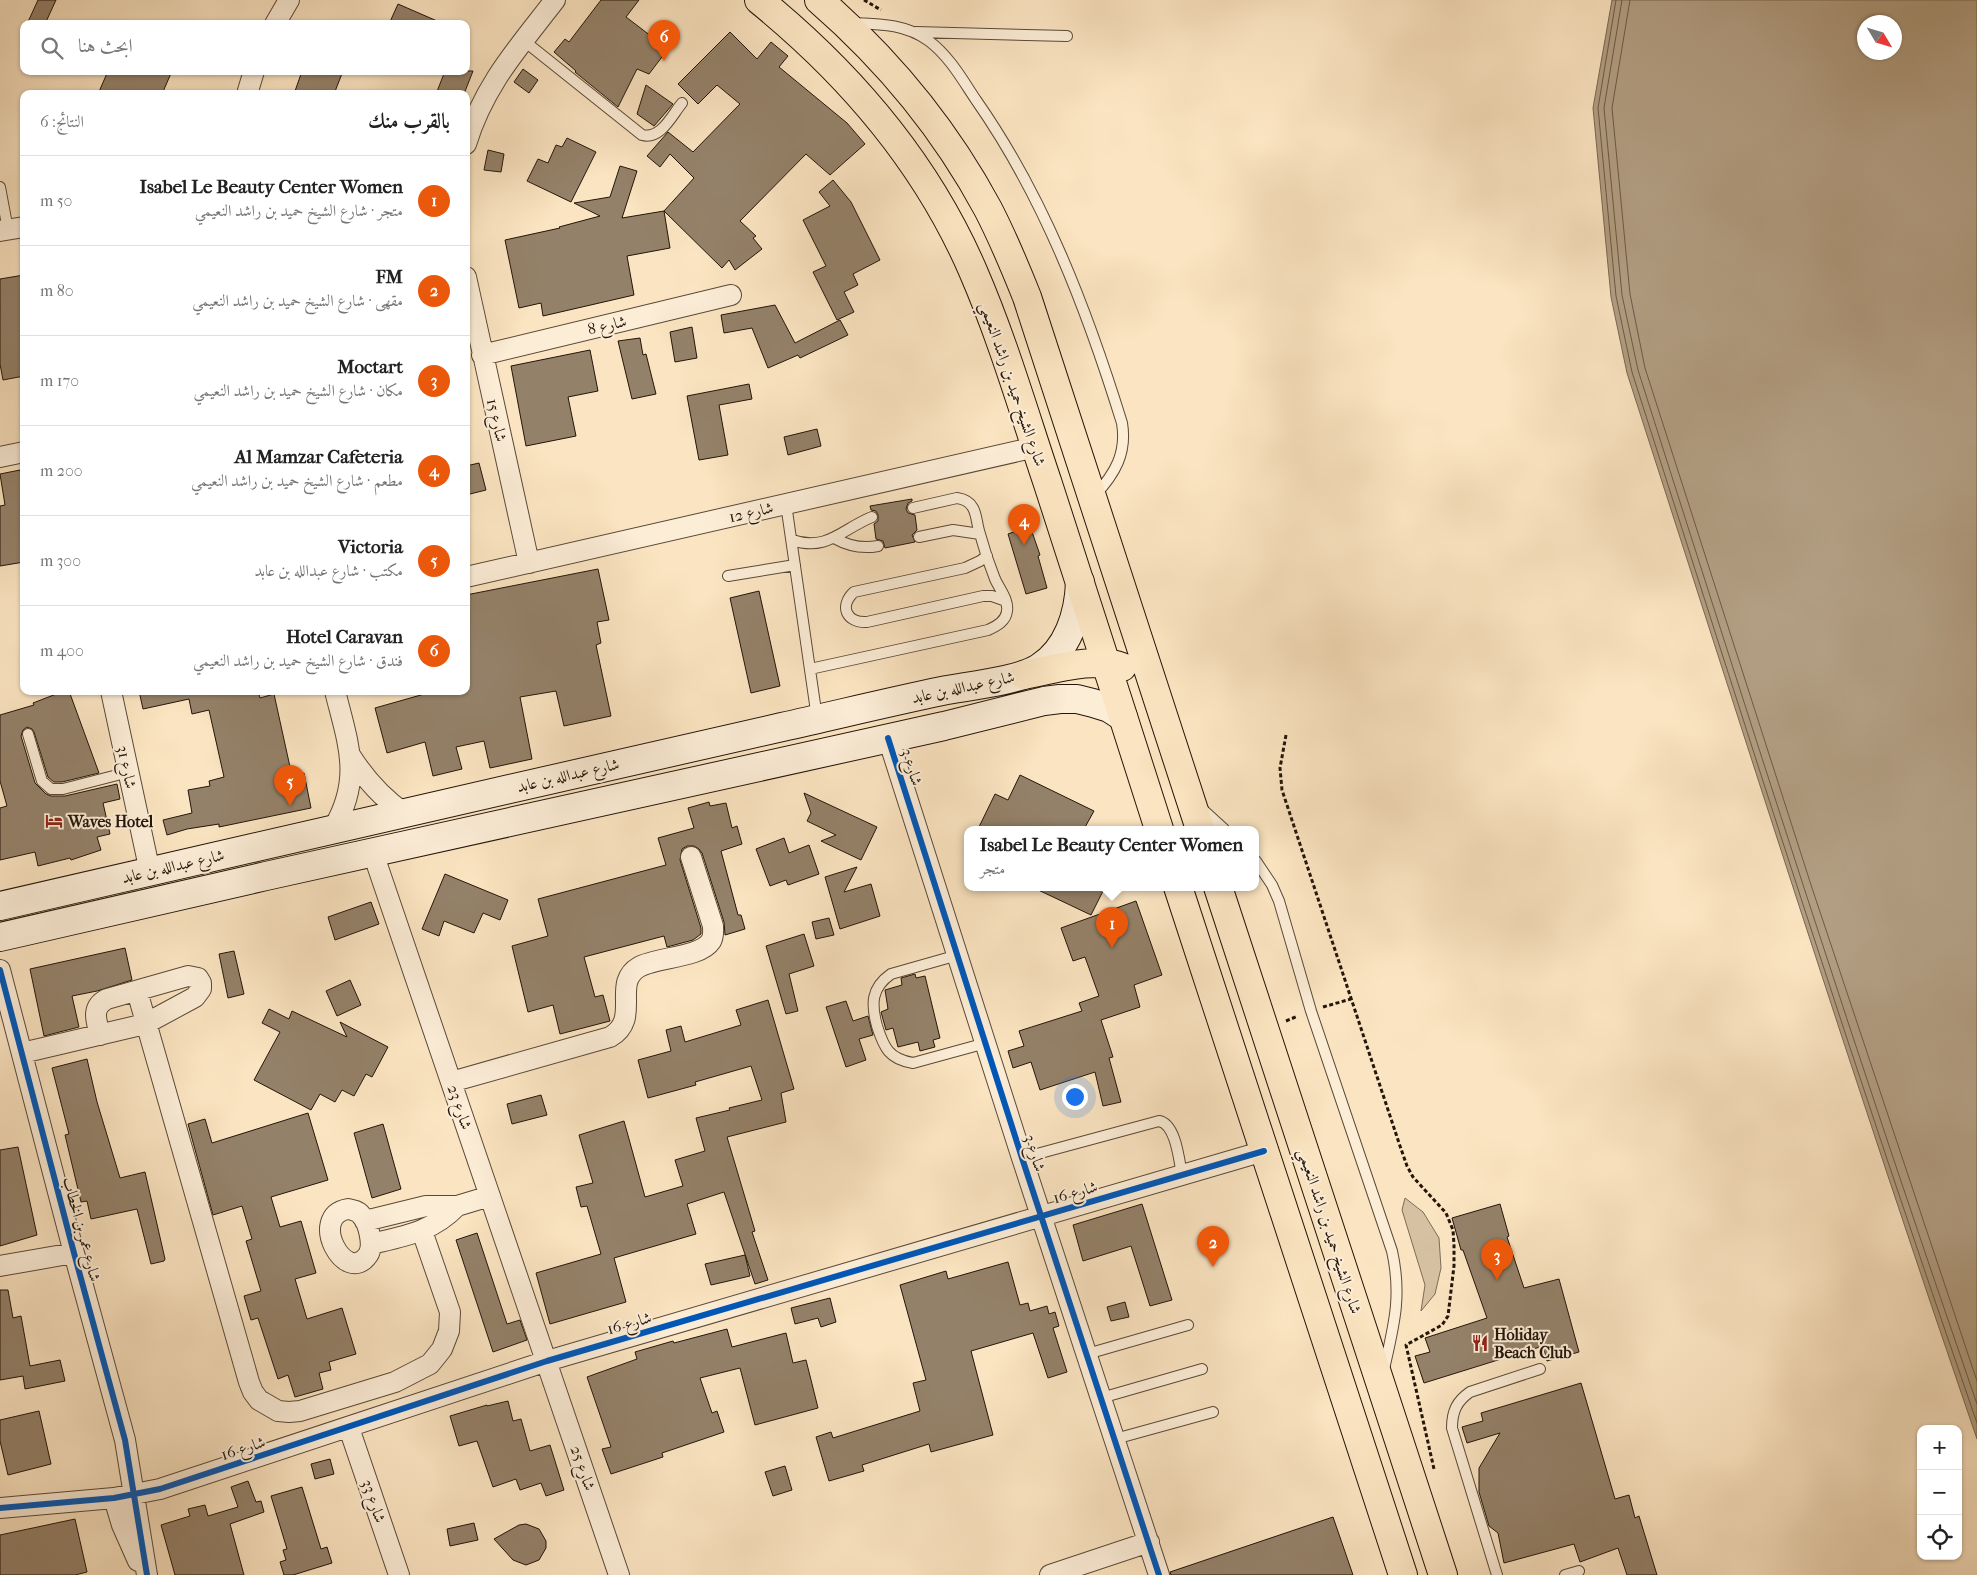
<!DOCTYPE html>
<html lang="ar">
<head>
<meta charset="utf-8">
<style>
	:root { --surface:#fff; --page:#f6f6f6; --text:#222; --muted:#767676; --line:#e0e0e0; --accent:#ea580c }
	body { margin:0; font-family:"IM FELL French Canon",Amiri,serif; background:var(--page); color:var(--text); direction:rtl }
	.controls { position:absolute; right:15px; bottom:15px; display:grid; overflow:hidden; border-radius:10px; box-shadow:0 1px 4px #0004 }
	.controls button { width:45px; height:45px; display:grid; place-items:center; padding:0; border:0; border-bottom:1px solid var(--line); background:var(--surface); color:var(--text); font:25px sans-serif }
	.compass { position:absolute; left:1857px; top:15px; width:45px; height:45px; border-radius:50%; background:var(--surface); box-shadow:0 1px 4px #0004; rotate:128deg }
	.you { position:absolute; left:1074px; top:1096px; width:18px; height:18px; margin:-12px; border:4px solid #fff; border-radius:50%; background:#1a73e8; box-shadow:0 0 0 8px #1a73e833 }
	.badge { display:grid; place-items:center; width:32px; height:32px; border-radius:50%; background:var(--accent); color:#fff; font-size:16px; font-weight:700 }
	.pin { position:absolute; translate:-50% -41px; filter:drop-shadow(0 1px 2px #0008) }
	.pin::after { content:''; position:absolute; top:26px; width:18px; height:15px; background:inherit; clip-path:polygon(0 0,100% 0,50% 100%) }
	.popup { position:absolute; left:964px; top:826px; width:295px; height:65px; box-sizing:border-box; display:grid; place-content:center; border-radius:10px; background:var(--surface); filter:drop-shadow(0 1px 4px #0005); font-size:16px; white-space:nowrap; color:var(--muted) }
	.popup b { font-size:19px; color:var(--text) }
	.popup::after { content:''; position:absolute; left:50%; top:100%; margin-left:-10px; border:10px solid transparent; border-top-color:var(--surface) }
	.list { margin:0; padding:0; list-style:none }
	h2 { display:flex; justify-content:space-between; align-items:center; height:65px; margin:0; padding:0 20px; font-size:21px }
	h2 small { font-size:16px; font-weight:400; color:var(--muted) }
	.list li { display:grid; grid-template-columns:32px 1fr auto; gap:15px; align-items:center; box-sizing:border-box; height:90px; padding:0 20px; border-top:1px solid var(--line) }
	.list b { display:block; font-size:19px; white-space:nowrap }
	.list p { margin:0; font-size:16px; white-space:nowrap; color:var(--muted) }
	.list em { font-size:16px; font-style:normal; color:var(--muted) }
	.icon { flex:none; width:28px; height:28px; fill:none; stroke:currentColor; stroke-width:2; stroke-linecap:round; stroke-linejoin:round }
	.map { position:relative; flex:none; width:1977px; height:1575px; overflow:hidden; direction:ltr }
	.search { position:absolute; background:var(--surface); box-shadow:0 1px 4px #0004; left:20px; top:20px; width:450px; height:55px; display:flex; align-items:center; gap:12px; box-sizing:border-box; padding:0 18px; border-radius:10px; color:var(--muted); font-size:19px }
	.panel { position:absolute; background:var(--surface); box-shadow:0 1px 4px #0004; left:20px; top:90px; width:450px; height:605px; border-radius:10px; direction:rtl }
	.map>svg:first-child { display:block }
	.green { fill:#d6c1a2; stroke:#7d6b56 }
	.water { fill:#b29e82; stroke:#796752; fill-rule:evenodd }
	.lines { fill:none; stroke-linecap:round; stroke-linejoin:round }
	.shore { stroke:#6b5a46; stroke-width:1 }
	.building { fill:#948169; stroke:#241509 }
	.service-casing { stroke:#5a4937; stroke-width:12 }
	.minor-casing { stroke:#5a4937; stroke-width:22 }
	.secondary-casing { stroke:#241509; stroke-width:30 }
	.primary-casing { stroke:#241509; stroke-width:30 }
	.path { stroke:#241509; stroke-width:3; stroke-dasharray:4 2.5; stroke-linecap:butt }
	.service { stroke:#fcedd7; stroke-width:10 }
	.minor { stroke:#fcedd7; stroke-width:20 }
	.secondary { stroke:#fcedd7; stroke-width:28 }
	.primary { stroke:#fbe4c1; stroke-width:28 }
	.cycleway-casing { stroke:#fcedd7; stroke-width:9 }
	.cycleway { stroke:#0057b8; stroke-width:6 }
	.labels { text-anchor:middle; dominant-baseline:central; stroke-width:4; stroke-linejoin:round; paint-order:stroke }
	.street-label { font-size:16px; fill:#241509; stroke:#fcedd7 }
	.poi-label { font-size:16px; font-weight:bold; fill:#241509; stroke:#fcedd7; text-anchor:start }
</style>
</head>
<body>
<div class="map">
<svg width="1977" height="1575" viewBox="0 0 1977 1575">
	<rect width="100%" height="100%" fill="#fbe4c1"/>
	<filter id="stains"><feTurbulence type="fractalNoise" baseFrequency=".004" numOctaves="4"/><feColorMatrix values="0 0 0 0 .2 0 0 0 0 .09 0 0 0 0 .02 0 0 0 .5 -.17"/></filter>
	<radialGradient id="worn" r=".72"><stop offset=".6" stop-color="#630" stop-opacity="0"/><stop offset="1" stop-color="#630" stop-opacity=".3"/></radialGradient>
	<path class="green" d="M1405,1198L1423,1212L1439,1238L1441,1268L1435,1294L1421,1311L1425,1285L1402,1210Z"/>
	<path class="water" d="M1612,0H1977V1439C1855,1085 1742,729 1627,373L1611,297L1593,108ZM1864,22H1894V52H1864Z"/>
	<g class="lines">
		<path class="shore" d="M1616,0L1598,108L1616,296L1632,372C1744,723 1856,1075 1977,1423
			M1622,0L1604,108L1622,295L1638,370C1748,716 1858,1061 1977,1404
			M1630,0L1612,108L1630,294L1645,368L1812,888L1977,1381"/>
	</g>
	<path class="building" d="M38,0H56L45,24H27Z
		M601,0H639L626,17L668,49L649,74L637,69L618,107L575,72L576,71L554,52L565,39L569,42Z
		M398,4L444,24H389Z
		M730,32L757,59L771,42L788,56L779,67L847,123L865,144L830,175L806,154L740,221L756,236L753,238L762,249L735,270L729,260L722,268L664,211L694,178L670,154L660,167L647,156L668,132L693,152L740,104L717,85L698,104L678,84Z
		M523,69L538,80L529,93L514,82Z
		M108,71H172L162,94H98Z
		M302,71H343L334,94H294Z
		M445,71H473L464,94H436Z
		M646,85L673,104L654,126L637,114Z
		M567,138L596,152L571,202L527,181L538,159L548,163L556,145L562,147Z
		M488,150L504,154L501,172L484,170Z
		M620,166L637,171L622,218L664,211L670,248L627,256L634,295L543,316L541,303L519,308L505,240L560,228L559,227L600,216L574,203L610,197Z
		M833,180L851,202L880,260L853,274L858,285L844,292L854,312L837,320L813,272L826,266L803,220L830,206L819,192Z
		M24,275V376L3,380L0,364V279Z
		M775,305L795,343L840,320L848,335L800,358L798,355L768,368L752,328L724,333L721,315Z
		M692,327L697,358L675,362L670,332Z
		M640,338L643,355L646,354L656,394L632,399L618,341Z
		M590,350L598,391L568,397L576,436L526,446L511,366Z
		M749,384L752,399L719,405L728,455L699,460L687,396Z
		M817,429L821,446L788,455L784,437Z
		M479,463L486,490L466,495V466Z
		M20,470L24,490V562L0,566V506L5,505L0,474Z
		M912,499V501L908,503L906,509L908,513L915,515L917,530L912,535L915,542L885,548L883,541L876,539L874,524L878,521V515L876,511L871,510L870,506Z
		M1030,526L1040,555L1038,556L1047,588L1026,594L1008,534Z
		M598,569L609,620L597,622L601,643L596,645L611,716L564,726L556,691L520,697L532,759L490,768L484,741L456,747L462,769L433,776L425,742L387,753L375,708L435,691H466V595Z
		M759,591L780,686L751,693L730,598Z
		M64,691H69L99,773L62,782H54L48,777L34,732L32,729L27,727L23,730L21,736L35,783L46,794L51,796H65L117,784L120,799L103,803L110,834L97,837L101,850L71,860L70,858L38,866L35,852L0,860V808L7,806L0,781V715L34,705L33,703Z
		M139,691H258L260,698L274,694L292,776L304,773L311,808L219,827V824L187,829L167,835L163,820L192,813L188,790L210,786L209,781L224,777L209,710L192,714L189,699L143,709Z
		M1020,775L1094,811L1084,829H978L995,794L1008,800Z
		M804,793L877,827L861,860L821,841L836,835L807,821L811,813Z
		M709,802L710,806L726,803L732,828L737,826L742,844L721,851L738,915H741L745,929L725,935L724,922L702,853L699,849L694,846H687L682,849L680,860L701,928V934L693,940L667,947L664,936L584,957L595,997L603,995L610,1021L560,1034L553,1005L528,1012L512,946L548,936L538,899L666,865L658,838L694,828L688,808Z
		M784,838L789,853L809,845L819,874L788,885L786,880L770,886L756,849Z
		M857,867L844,892L871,884L880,916L840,929L825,877Z
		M445,874L508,900L500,920L483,913L474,933L444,921L439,936L422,929Z
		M1032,887H1105L1091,915Z
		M1136,901L1162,975L1134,985L1140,1007L1101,1020L1113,1057L1109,1058L1121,1102L1103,1106L1095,1072L1040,1090L1031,1062L1013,1068L1008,1051L1024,1046L1019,1031L1082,1011L1079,1003L1099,996L1085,957L1073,961L1061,928Z
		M371,902L379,924L335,940L328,917Z
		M829,918L834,935L816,939L812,922Z
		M804,934L814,966L789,974L798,1011L786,1014L766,946Z
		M125,948L132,980L97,991L72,996L79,1027L44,1036L30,969Z
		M234,951L244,994L228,998L219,954Z
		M915,974L916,978L925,976L940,1038L933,1040L935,1047L920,1051L918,1042L898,1047L893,1028L886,1030L881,1012L888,1009L885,990L902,985L901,978Z
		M350,980L361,1005L337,1016L326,991Z
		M768,1000L794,1089L781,1093L786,1122L727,1137L755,1231L752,1232L768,1280L755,1284L724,1192L687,1204L696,1234L614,1258L626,1302L550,1324L536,1273L601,1254L587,1206L581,1207L576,1187L593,1183L579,1135L624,1121L645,1197L683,1186L675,1160L705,1151L696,1118L730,1110L729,1108L762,1100L751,1066L695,1082L696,1085L648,1098L638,1060L671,1051L666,1030L681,1026L685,1042L741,1025L736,1010Z
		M846,1001L853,1021L868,1016L873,1035L859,1039L866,1060L846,1067L826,1007Z
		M269,1009L289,1019L292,1011L347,1037L340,1022L388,1047L372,1077L366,1074L354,1096L342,1090L335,1102L320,1094L311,1110L254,1080L280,1032L262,1023Z
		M87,1059L97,1102L120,1178L145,1172L165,1259L164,1261L151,1264L137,1209L91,1219L87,1201L81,1202L65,1135L69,1134L52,1068Z
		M541,1095L547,1115L512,1124L507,1104Z
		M308,1113L328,1180L271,1197L280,1227L301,1221L316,1273L295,1279L307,1319L342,1308L356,1354L329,1362L331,1370L319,1373L323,1389L295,1397L288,1375L278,1379L258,1318L251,1320L244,1296L261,1291L246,1241L252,1239L242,1206L213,1215L188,1124L205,1119L212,1143Z
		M383,1124L401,1189L372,1198L354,1133Z
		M18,1147L37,1235L0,1246V1150Z
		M1142,1204L1172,1300L1150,1306L1131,1246L1083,1261L1073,1225Z
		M1500,1204L1509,1236L1507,1237L1524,1288L1559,1279L1579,1352L1547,1361L1543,1346L1424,1383L1415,1356L1430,1352L1425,1338L1487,1318L1463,1250H1461L1452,1218Z
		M477,1233L507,1324L520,1320L527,1340L493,1352L456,1240Z
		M745,1255L750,1276L711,1285L705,1264Z
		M1008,1262L1020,1305L1028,1303L1030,1311L1047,1306L1049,1314L1055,1312L1059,1326L1053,1328L1067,1372L1048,1378L1033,1333L971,1351L993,1435L931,1452L929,1444L862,1465L864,1471L829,1481L816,1437L831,1432L833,1438L920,1411L913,1383L926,1380L900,1285L946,1271L948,1279Z
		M0,1290H8L13,1318L21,1316L30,1366L60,1360L65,1381L25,1389L23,1376L0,1380Z
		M830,1298L836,1322L821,1327L818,1318L795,1324L791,1308Z
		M1125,1302L1129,1317L1111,1321L1107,1307Z
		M727,1329L732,1347L786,1333L793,1363L806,1360L818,1408L755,1425L740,1368L700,1378L712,1413L717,1411L724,1432L662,1453L663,1457L611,1474L602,1449L611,1447L587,1377L637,1359L635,1352L673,1341L674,1343Z
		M1581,1383L1615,1499L1629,1495L1635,1518L1639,1516L1657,1575H1627L1618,1548L1580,1562L1574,1544L1504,1563L1498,1533L1489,1526L1479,1492V1468L1500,1433L1467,1443L1462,1427L1483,1421L1481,1413Z
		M508,1401L513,1421L521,1419L530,1451L550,1445L564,1490L546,1496L541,1483L520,1490L516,1479L493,1487L477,1441L459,1446L450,1416L487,1405V1406Z
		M39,1411L51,1464L8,1475L0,1441V1420Z
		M330,1459L334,1474L315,1479L311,1464Z
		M785,1466L792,1490L773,1496L765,1472Z
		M248,1481L256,1502L261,1501L264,1512L230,1524L244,1575H175L161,1525L190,1516L188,1509L205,1505L208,1516L238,1507L231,1487Z
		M302,1487L321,1549L327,1547L332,1563L293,1575H284L280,1562L286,1560L283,1550L287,1549L271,1496Z
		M1333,1517L1353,1575H1171L1170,1572Z
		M75,1519L87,1572L75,1575H0V1535Z
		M474,1523L478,1540L450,1546L447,1529Z
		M526,1524L539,1529L546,1541V1548L539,1560L526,1565L513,1560L494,1539L519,1525Z"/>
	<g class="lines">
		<g class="service-casing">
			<path id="service" d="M853,23C880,24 906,24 929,41C949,56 962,79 976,100C1044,197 1087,310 1122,423C1127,453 1115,474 1095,495
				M916,32L1067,36
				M523,40L642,135C661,140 672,115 682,103
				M0,187L8,230
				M786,504L817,718
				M919,537L953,530L980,534
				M834,538C848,546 862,549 878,546
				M792,540C827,552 842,529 872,517
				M987,556L980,561L965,568L854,592C839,606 846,623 867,622L983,596H992L1006,601
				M728,576L795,565
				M810,669L988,630C997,626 1006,621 1007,611C1009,600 999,588 995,579C989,564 984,549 980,534C977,526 977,515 973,508C970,502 964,499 957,498L913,508
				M28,734L42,781L51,789H63L129,772
				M1201,808L1224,829
				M1256,861L1272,885L1279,901L1311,1011L1392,1251C1402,1296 1394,1325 1384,1369
				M958,955L891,974C871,988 871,1004 877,1026C884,1048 889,1059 913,1063L986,1043
				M1022,1158L1159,1121C1176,1124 1179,1160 1182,1175
				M1087,1354L1188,1325
				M1101,1398L1202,1369
				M1115,1439L1213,1412
				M1497,1575L1452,1428C1452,1411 1457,1401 1470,1392L1540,1369
				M1565,1575L1579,1571"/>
		</g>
		<g class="minor-casing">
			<path id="minor" d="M275,24L289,0
				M247,94L254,71
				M466,144C484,85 518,48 555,0
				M0,231L24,227
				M466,277L529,563
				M482,355L731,295
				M0,457L24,452
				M466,577L1036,447
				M111,691L150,872
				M888,738L1022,1158L1159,1575
				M350,755C365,779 381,797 404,813
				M333,829C363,778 348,744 335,691
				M373,853L619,1575
				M0,970L74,1253L125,1440L147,1575
				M137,991L249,1382L253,1392L259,1400L278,1411L289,1412L300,1411L395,1382L430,1364L442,1349L449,1331L450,1312L422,1231
				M22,1053L145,1024L195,997L201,989V983L198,978L188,976L107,999C91,1007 96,1020 100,1035
				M451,1082L610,1037C642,1019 611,983 639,967C656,957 700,958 711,941C714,936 713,931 713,926L691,857
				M348,1209C353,1210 358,1211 361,1215C369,1223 374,1246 368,1255C346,1287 307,1216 348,1209Z
				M365,1221L426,1206H457L490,1196
				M371,1244C405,1236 432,1232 457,1206
				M0,1266L74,1253
				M349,1428L399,1575
				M114,1498L122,1525L138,1561
				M0,1508L114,1498L160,1489L547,1361L1264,1151
				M1050,1575L1149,1542"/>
		</g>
		<g class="secondary-casing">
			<path id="secondary" d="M0,906C261,846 521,786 782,727C836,715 889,702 942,691C968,686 1018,681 1039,668C1068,650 1079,614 1080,582
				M0,937L266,876L944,726L1044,701L1060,699H1077L1093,703L1109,708L1123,717"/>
		</g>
		<g class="primary-casing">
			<path id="primary" d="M759,0C850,74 926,162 973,271C1003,340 1024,413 1048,484C1086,599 1122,714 1159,829
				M819,0C888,60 945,129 988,209C1003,238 1015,267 1027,297L1200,829
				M1024,675C1051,670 1097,656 1122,667
				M1178,887L1403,1575
				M1218,887L1443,1575"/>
		</g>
		<path class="path" d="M864,0L881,10
			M1286,735L1280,768L1282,790L1400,1146L1407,1166L1413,1177L1446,1213L1453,1230L1454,1245V1266L1448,1316L1442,1325L1406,1345L1434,1469
			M1323,1007L1351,999
			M1286,1021L1298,1016"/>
		<use href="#service" class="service"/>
		<use href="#minor" class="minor"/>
		<use href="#secondary" class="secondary"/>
		<use href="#primary" class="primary"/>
		<g class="cycleway-casing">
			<path id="cycleway" d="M888,738L1022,1158L1159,1575
				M0,970L74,1253L125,1440L147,1575
				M0,1508L114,1498L160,1489L547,1361L1264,1151"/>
		</g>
		<use href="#cycleway" class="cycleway"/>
	</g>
	<defs>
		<g id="hotel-bare" transform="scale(1.35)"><path d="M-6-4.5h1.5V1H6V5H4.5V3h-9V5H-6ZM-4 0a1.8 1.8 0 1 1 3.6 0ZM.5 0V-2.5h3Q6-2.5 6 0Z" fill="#8f2418" stroke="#fcedd7" stroke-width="2.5" paint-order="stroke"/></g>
		<g id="restaurant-bare" transform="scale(1.35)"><path d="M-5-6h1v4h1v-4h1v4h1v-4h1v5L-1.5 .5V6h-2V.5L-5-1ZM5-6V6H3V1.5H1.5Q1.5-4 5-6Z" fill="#8f2418" stroke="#fcedd7" stroke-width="2.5" paint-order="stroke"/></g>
	</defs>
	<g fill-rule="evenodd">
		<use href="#hotel-bare" x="54" y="821"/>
		<use href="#restaurant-bare" x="1480" y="1343"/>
	</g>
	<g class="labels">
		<g class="street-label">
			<text transform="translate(607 325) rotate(-13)">شارع 8</text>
			<text transform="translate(1013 384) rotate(71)">شارع الشيخ حميد بن راشد النعيمي</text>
			<text transform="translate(497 420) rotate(77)">شارع 15</text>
			<text transform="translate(751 512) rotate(-13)">شارع 12</text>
			<text transform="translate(963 687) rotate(-12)">شارع عبدالله بن عابد</text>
			<text transform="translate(127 767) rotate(78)">شارع 31</text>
			<text transform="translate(912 767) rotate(72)">شارع 3</text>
			<text transform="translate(568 775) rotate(-13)">شارع عبدالله بن عابد</text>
			<text transform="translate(173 866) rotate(-13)">شارع عبدالله بن عابد</text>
			<text transform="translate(460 1107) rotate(71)">شارع 23</text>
			<text transform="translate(1035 1153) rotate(72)">شارع 3</text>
			<text transform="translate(1075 1192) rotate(-16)">شارع 16</text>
			<text transform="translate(82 1229) rotate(75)">شارع عمر بن الخطاب</text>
			<text transform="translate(1330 1231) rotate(72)">شارع الشيخ حميد بن راشد النعيمي</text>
			<text transform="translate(629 1323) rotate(-16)">شارع 16</text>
			<text transform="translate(243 1448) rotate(-18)">شارع 16</text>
			<text transform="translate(583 1468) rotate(71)">شارع 25</text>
			<text transform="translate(374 1501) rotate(71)">شارع 33</text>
		</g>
		<g class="poi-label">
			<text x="68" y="821">Waves Hotel</text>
			<text x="1494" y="1334">Holiday<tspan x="1494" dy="18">Beach Club</tspan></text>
		</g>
	</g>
	<rect width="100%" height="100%" filter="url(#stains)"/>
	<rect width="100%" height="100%" fill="url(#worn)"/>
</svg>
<div class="controls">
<button>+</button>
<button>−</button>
<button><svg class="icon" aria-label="locate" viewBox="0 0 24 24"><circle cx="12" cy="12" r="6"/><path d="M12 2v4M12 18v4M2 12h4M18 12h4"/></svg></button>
</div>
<svg class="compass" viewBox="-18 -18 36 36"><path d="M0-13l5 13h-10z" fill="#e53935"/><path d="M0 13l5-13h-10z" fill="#767676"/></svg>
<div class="you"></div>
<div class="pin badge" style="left:1112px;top:948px">1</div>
<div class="popup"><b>Isabel Le Beauty Center Women</b>متجر</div>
<div class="pin badge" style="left:1213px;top:1267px">2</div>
<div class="pin badge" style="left:1497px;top:1280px">3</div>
<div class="pin badge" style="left:1024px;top:545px">4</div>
<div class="pin badge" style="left:290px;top:806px">5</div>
<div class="pin badge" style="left:664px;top:61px">6</div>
<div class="search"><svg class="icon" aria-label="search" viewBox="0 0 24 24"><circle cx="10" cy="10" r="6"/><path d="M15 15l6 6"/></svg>ابحث هنا</div>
<section class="panel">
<h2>بالقرب منك<small>النتائج: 6</small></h2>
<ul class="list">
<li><span class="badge">1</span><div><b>Isabel Le Beauty Center Women</b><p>متجر · شارع الشيخ حميد بن راشد النعيمي</p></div><em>50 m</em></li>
<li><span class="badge">2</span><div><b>FM</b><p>مقهى · شارع الشيخ حميد بن راشد النعيمي</p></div><em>80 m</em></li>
<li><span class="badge">3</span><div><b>Moctart</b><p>مكان · شارع الشيخ حميد بن راشد النعيمي</p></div><em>170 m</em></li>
<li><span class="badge">4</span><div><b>Al Mamzar Cafeteria</b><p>مطعم · شارع الشيخ حميد بن راشد النعيمي</p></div><em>200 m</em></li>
<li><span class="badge">5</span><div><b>Victoria</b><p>مكتب · شارع عبدالله بن عابد</p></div><em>300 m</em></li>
<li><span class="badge">6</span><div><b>Hotel Caravan</b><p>فندق · شارع الشيخ حميد بن راشد النعيمي</p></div><em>400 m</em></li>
</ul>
</section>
</div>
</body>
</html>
